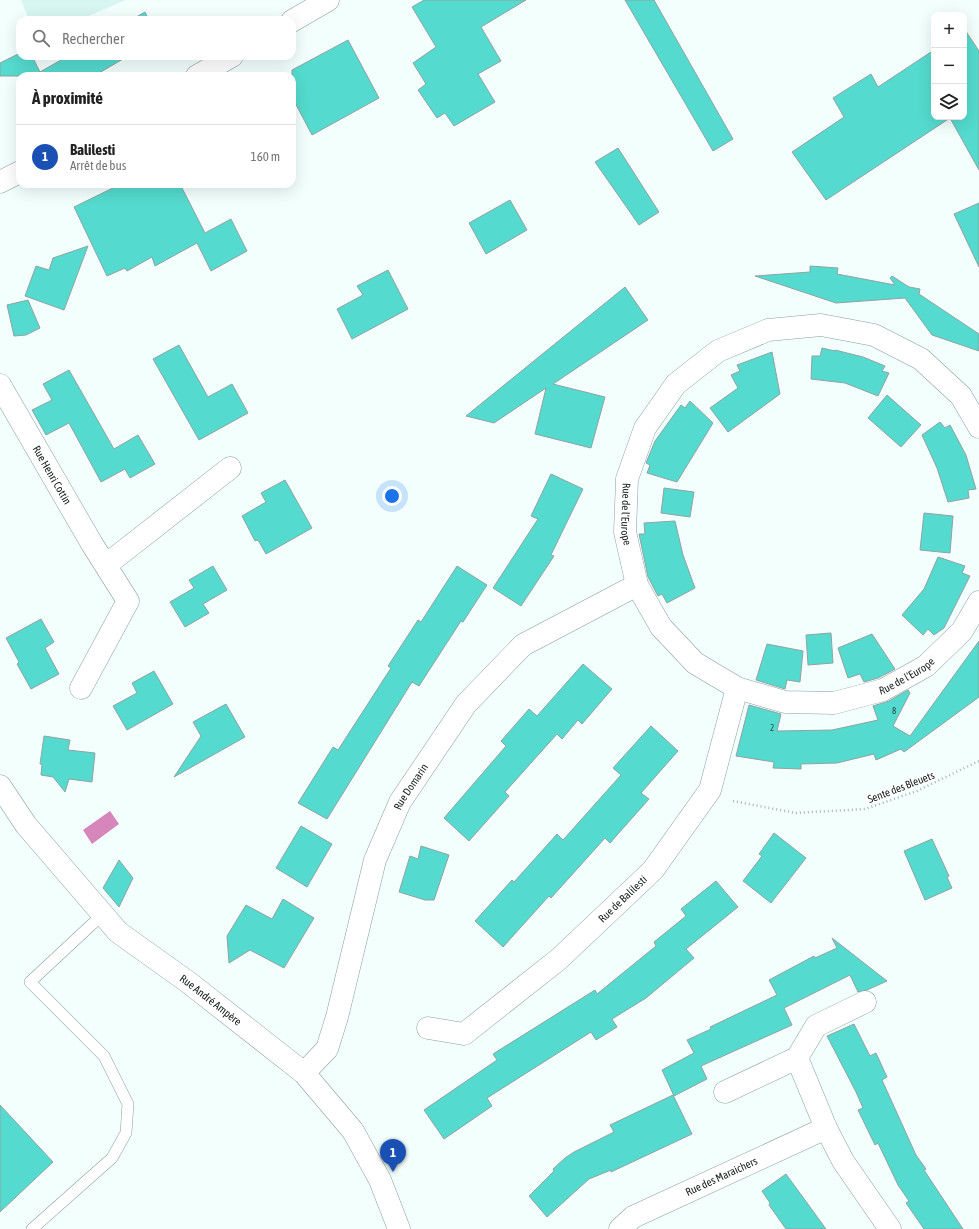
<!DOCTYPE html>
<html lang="fr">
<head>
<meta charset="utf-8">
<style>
	:root { --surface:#fff; --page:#f2f2f2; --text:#222; --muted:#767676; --line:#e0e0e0; --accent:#7c3aed }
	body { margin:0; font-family:"Asap Condensed",sans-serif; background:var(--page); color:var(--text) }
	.controls { position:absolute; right:12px; top:12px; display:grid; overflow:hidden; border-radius:8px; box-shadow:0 4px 16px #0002 }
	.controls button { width:36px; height:36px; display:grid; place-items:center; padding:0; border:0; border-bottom:1px solid var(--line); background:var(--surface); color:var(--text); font:20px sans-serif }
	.you { position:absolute; left:392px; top:496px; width:14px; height:14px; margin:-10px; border:3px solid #fff; border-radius:50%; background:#1a73e8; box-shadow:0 0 0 6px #1a73e833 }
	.badge { display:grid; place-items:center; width:26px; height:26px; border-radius:50%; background:var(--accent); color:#fff; font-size:13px; font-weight:700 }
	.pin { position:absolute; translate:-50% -33px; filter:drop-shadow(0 1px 2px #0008) }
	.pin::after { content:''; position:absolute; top:21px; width:14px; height:12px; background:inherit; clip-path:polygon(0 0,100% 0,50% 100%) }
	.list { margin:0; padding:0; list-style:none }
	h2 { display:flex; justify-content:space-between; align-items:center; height:52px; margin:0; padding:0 16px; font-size:17px }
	h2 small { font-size:13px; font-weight:400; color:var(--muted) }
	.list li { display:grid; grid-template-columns:26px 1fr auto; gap:12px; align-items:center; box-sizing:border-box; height:64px; padding:0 16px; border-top:1px solid var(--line) }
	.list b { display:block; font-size:15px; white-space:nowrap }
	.list p { margin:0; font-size:13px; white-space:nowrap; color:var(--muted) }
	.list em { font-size:13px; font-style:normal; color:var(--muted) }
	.icon { flex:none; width:22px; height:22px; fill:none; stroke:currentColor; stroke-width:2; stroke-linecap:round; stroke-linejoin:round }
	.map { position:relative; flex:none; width:979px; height:1229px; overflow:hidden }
	.search { position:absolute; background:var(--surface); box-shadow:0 4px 16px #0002; left:16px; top:16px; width:280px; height:44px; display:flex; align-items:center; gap:10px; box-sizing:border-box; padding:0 14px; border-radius:12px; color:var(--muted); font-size:15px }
	.panel { position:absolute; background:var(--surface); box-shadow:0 4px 16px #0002; left:16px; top:72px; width:280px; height:116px; border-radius:12px }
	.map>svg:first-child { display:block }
	.built { fill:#d7f6f2 }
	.water { fill:#d686ba }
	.building { fill:#54dace; stroke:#90a3a1 }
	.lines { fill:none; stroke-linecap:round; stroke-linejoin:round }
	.service-casing { stroke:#8b9f9c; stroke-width:12 }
	.minor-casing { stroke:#8b9f9c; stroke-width:23 }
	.secondary-casing { stroke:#8b9f9c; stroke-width:23 }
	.path { stroke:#a9b4b2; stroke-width:2.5; stroke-dasharray:1 3; stroke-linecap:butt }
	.service { stroke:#fff; stroke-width:11 }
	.minor { stroke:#fff; stroke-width:22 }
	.secondary { stroke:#fff; stroke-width:22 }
	.labels { text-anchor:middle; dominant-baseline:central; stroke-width:4; stroke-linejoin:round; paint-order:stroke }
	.number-label { font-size:9px; fill:#274e4a }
	.street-label { font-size:11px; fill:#181f1e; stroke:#fff }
</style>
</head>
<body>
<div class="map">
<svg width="979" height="1229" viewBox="0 0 979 1229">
	<rect width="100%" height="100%" fill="#f2fffd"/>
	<path class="built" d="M21,0H126L79,20H29Z"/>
	<path class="water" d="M110,811L119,824L92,844L83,830Z"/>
	<path class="building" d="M424,0H526L481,27L501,61L478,74L495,102L454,126L445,113L437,118L418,90L426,84L413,63L436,47L412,7Z
		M625,0H654L733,139L713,151Z
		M145,12L149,20H131Z
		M965,30L979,51V170L950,118L826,200L792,152L844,117L833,98L871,74L878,87L934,50V117H964Z
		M348,40L379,98L312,135L292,97V70Z
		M20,53V56H32L40,72L68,56H128L94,76H0V63Z
		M618,148L659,212L639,225L595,162Z
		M121,184H180L205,233L231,219L247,251L211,271L197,243L155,266L152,257L127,271L125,268L107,276L74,207Z
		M510,200L527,230L486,254L469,223Z
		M979,203V267L954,214Z
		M88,246L64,310L25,296L36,266L49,270L53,258Z
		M810,266L838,268L837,274L895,285L890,278L892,276L909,287L920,289L919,294L979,334V351L932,335L905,298L836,303L755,276L810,272Z
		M388,270L408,309L352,339L337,309L363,295L357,286Z
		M625,287L648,320L553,384L605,397L591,448L535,434L546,388L494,423L466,416Z
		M28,300L40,328L26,335L14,336L7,305Z
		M179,345L208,397L232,384L248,413L199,440L153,359Z
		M822,348L835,351V350L863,357L885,366L882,371L889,373L878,396L845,383L811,379L812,356H820Z
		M772,352L780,394L728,432L710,408L738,388L731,375L740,371L737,365Z
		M69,370L114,449L138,435L155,464L130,478L125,469L101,482L69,423L46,435L32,410L52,400L43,384Z
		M887,395L921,425L901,447L868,418Z
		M690,401L713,423L677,482L647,473L650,465L646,463L655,441L681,405L685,408Z
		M940,422L945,428L950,425L966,455L976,489L968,490L969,498L948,502L937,468L922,435Z
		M551,474L583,489L551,555L554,556L521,606L493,588L538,519L531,516Z
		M285,480L312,528L266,554L258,540L255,541L242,516L266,502L261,493Z
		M664,488L694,492L690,517L661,513Z
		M924,513L953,516L950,553L920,550Z
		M675,521L683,555L695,588L667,603L662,594L658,596L648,577L639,534H645L644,523Z
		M938,557L965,566L962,573L970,576L944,628L934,635L928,629L923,635L902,615L924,589Z
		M213,566L227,590L203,604L209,613L185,627L170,602L194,588L189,580Z
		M457,566L487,585L463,622L461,621L419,686L412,682L327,819L298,803L333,747L338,750L391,668L388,666L418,620L421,622Z
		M41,619L54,642L45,648L59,674L31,689L17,664L19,662L6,638Z
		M831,633L833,663L808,665L806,635Z
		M872,634L895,669L878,678L864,682L860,674L848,678L838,648Z
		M979,641V697L904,752L901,749L876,760L874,754L837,763L801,764V769L773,768L774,762L736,756L749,705L781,714L777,731L832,730L878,720L873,706L889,701L908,690L910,693L893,726L910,736Z
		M767,644L803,651L800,682L787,680L785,689L756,680Z
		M583,664L612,689L582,724L578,720L562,739L557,734L505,792L509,796L469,841L444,818L506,746L501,741L529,709L537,716Z
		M154,671L173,704L127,730L113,706L137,693L132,683Z
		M226,704L245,737L174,777L201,736L193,722Z
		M651,726L678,751L641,793L649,799L610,843L605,838L551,898L549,896L503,947L475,921L512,880L514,882L557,834L563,840L621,775L613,768Z
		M44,736L70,740L68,750L95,753L92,782L69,779L65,792L53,777L41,775L42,764H40Z
		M301,826L332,844L307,887L276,868Z
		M774,833L806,858L771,903L743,881L762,856L759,854Z
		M932,839L949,876L947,877L952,888L925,900L904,851Z
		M421,846L449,855L434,900H425L399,892L410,856L418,859Z
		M119,860L133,878L119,907L103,888Z
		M716,881L738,907L686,949L694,958L646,998L612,1019L617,1027L596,1040L591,1032L487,1098L492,1106L444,1139L424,1110L497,1060L493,1054L595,990L597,994L656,946L654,942L686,916L681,909Z
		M283,899L314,918L284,968L250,950L229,963L227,936L246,905L272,919Z
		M832,938L887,981L867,990L858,992L850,975L784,1008L792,1025L701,1066L707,1079L674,1096L662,1070L694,1053L687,1040L711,1029L710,1027L777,995L769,980L814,956L815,958L837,948Z
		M854,1024L870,1056L876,1053L887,1077L882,1080L916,1155L926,1169L924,1170L963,1229H924L906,1203L909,1201L898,1185L878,1143L875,1145L858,1110L863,1108L856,1092L827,1036Z
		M673,1095L692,1134L611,1172V1170L589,1179L547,1217L529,1196L554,1171L553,1169L565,1158L574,1152L614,1132L610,1125Z
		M0,1105L53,1162L0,1212Z
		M786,1174L826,1229H786L769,1205L770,1203L762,1191Z"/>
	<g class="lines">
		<g class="service-casing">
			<path id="service" d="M32,1229L112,1158L126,1133L128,1104L104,1056L30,982L103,914"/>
		</g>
		<g class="minor-casing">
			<g id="minor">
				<path id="s1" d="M0,385L92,544L128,601L81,688"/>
				<path id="s2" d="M979,427L961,396L921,359L874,335L821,325L768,330L718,351L676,384L645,428L627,479L625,532L637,585L661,627L695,663L737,688L785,702L834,703L883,690L926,666L962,631L979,602"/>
				<path d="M106,565L230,468"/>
				<path id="s3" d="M0,786L26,825L118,932L188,982L304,1073L353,1131L380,1180L399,1229"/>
				<path id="s4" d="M428,1028L464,1034L559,959L653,870L710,790L737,688"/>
				<path d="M797,1058L826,1128"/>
				<path id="s5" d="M304,1073L327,1049L337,1017L375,860L400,802L466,704L523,645L637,585"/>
				<path d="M725,1092L797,1058L816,1026L865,1002"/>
				<path id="s6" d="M620,1229L633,1217L826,1128L843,1161L890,1229"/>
			</g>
		</g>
		<g class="secondary-casing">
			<path id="secondary" d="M292,21L328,0
				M197,76L232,56
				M0,182L20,172"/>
		</g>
		<path class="path" d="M733,801L796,813L865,809L917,791L979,761"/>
		<use href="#service" class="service"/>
		<use href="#minor" class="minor"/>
		<use href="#secondary" class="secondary"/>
	</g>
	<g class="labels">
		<g class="number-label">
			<text x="894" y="711">8</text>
			<text x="772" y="728">2</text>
		</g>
		<g class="street-label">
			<text stroke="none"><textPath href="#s1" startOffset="104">Rue Henri Cottin</textPath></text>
			<text stroke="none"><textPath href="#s2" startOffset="501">Rue de l'Europe</textPath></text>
			<text stroke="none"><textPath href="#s2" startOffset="897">Rue de l'Europe</textPath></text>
			<text stroke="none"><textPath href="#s5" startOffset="310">Rue Domarin</textPath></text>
			<text transform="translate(901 787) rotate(-21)">Sente des Bleuets</text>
			<text stroke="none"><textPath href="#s4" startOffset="245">Rue de Balilesti</textPath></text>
			<text stroke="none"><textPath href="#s3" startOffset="303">Rue André Ampère</textPath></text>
			<text stroke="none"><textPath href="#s6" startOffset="115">Rue des Maraichers</textPath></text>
		</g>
	</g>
</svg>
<div class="controls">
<button>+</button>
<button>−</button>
<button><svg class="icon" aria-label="layers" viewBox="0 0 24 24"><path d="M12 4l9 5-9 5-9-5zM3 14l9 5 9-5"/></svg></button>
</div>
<div class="you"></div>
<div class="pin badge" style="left:393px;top:1172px;background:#1a4fb4">1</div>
<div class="search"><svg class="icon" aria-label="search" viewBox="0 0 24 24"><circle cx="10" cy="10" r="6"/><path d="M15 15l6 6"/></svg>Rechercher</div>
<section class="panel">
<h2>À proximité<small></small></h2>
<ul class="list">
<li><span class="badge" style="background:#1a4fb4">1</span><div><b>Balilesti</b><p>Arrêt de bus</p></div><em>160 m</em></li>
</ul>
</section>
</div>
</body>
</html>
